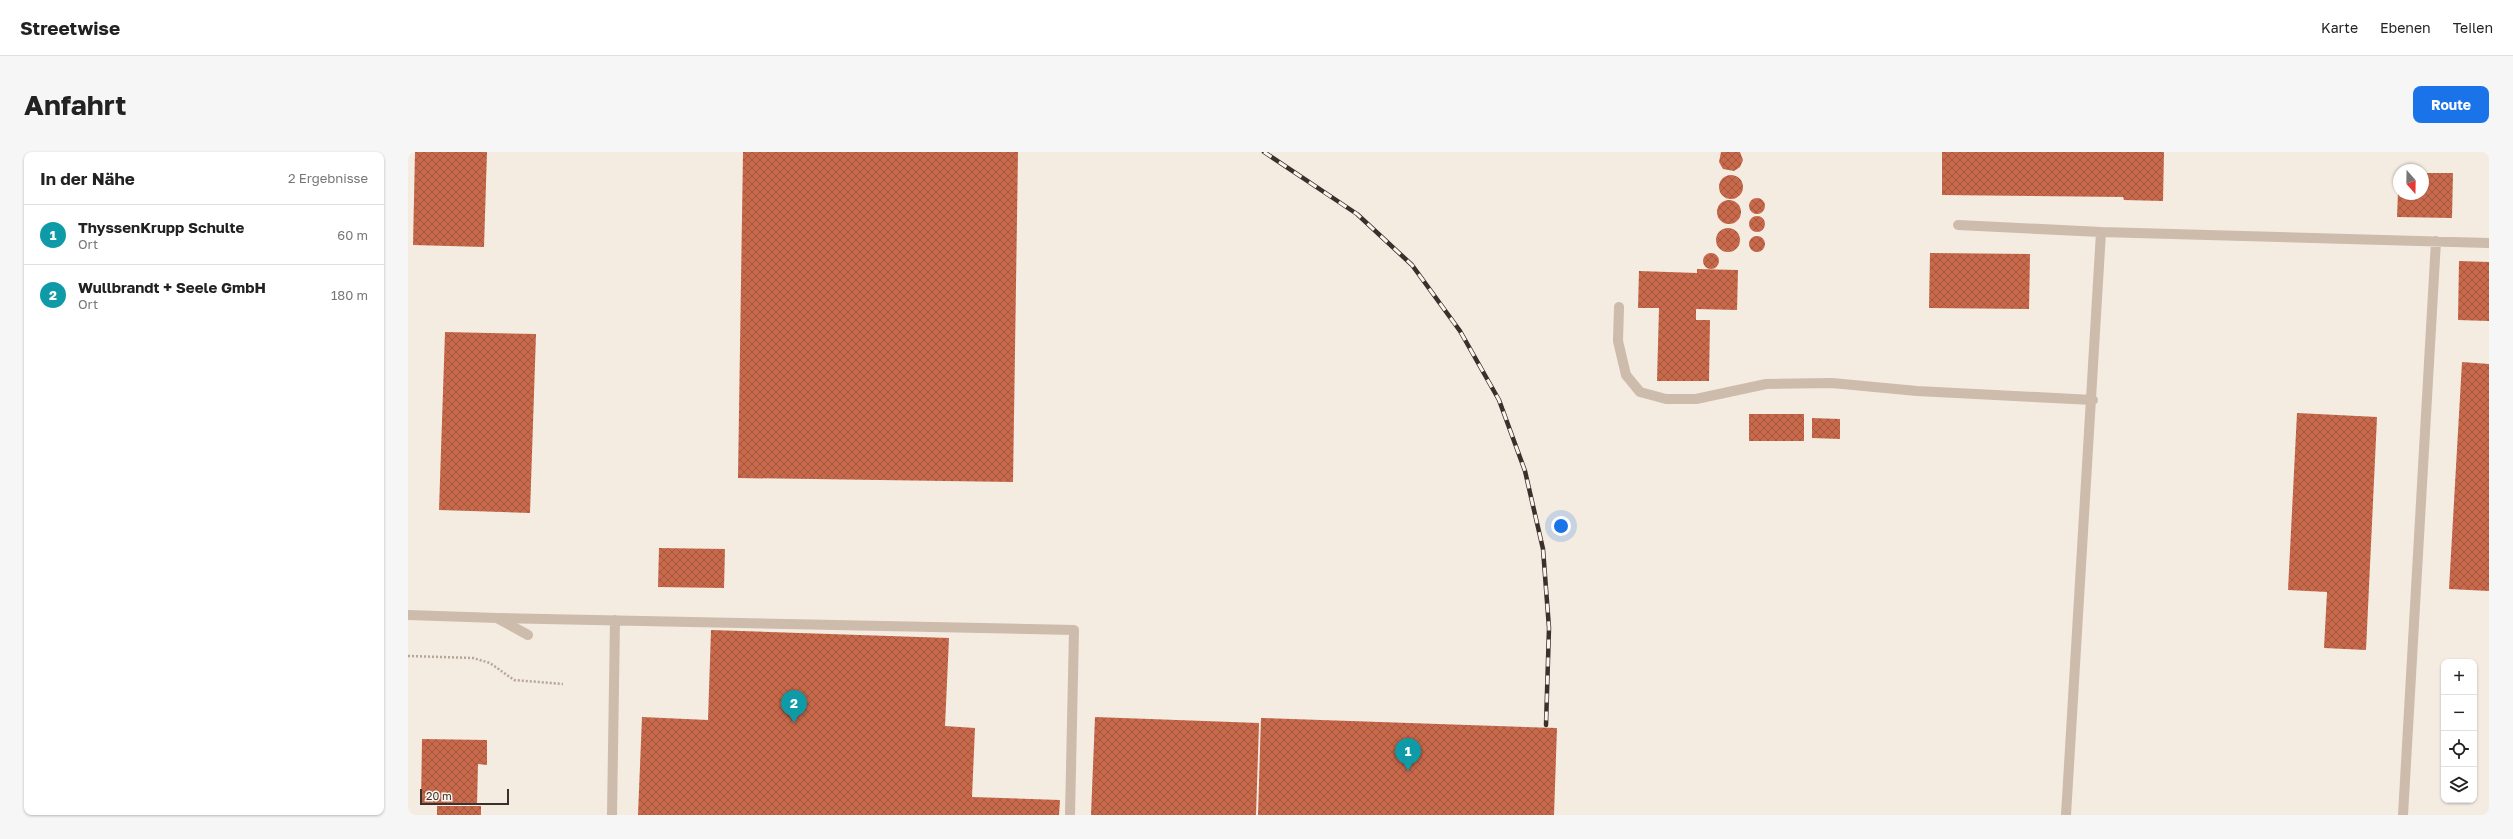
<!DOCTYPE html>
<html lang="de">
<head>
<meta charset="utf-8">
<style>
	:root { --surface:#fff; --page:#f6f6f6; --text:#222; --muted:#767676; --line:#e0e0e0; --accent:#1a73e8 }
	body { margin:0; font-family:"Golos Text",sans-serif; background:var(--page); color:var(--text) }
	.controls { position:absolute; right:12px; bottom:12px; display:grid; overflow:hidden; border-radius:8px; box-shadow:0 1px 3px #0004 }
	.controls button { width:36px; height:36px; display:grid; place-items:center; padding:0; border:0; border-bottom:1px solid var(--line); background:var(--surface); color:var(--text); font:20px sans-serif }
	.compass { position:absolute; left:1985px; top:12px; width:36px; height:36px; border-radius:50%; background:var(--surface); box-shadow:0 1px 3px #0004; rotate:160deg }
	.scale { position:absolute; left:12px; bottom:10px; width:89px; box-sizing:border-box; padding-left:4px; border:2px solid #3b302b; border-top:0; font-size:11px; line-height:14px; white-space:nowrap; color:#3b302b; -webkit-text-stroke:3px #fbf5ee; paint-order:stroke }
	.you { position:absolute; left:1153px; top:374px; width:14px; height:14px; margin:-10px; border:3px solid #fff; border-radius:50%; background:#1a73e8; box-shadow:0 0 0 6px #1a73e833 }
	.badge { display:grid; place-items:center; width:26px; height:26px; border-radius:50%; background:var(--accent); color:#fff; font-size:13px; font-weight:700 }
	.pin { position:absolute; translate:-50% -33px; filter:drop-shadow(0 1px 2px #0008) }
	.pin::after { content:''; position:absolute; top:21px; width:14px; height:12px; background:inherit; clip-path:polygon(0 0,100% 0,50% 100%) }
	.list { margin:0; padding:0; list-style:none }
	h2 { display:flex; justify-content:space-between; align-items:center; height:52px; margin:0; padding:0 16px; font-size:17px }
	h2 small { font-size:13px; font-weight:400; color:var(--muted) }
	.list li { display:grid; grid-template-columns:26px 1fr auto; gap:12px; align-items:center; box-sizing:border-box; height:60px; padding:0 16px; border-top:1px solid var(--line) }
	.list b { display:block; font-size:15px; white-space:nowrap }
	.list p { margin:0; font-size:13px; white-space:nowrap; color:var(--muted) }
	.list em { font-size:13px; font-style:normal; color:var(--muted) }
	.icon { flex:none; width:22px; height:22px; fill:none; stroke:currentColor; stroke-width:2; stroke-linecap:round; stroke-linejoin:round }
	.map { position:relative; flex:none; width:2081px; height:663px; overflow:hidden; border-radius:8px }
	header { display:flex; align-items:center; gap:24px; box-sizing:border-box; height:56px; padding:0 20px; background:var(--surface); border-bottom:1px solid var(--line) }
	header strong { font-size:19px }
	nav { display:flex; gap:22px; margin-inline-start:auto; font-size:14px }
	.intro { display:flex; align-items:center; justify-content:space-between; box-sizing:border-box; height:96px; padding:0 24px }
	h1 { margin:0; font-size:28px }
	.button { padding:10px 18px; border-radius:8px; background:var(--accent); color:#fff; font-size:14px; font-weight:700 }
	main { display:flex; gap:24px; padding:0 24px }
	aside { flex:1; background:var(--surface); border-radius:8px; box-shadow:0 1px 3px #0004 }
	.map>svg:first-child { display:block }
	.building { fill:url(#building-cross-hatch) }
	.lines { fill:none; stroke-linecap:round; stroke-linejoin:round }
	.path { stroke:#b9a596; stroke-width:2.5; stroke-dasharray:2 2; stroke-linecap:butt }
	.lane { stroke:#cdbbac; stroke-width:10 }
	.street { stroke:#cdbbac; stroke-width:10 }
	.rail-casing { stroke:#3b302b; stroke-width:4.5 }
	.rail { stroke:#fbf5ee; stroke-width:3; stroke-dasharray:9; stroke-linecap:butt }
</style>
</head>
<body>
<header>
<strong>Streetwise</strong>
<nav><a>Karte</a><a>Ebenen</a><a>Teilen</a></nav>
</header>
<div class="intro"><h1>Anfahrt</h1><a class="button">Route</a></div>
<main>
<aside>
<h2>In der Nähe<small>2 Ergebnisse</small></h2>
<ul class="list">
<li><span class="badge" style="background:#0f9aa8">1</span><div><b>ThyssenKrupp Schulte</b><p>Ort</p></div><em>60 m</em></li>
<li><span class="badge" style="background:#0f9aa8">2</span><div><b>Wullbrandt + Seele GmbH</b><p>Ort</p></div><em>180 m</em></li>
</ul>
</aside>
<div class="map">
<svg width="2081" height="663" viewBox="0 0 2081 663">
	<defs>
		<pattern id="building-cross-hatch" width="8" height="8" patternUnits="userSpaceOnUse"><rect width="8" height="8" fill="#c8694b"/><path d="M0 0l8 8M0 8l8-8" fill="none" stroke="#a4573f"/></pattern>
	</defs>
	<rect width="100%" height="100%" fill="#f4ebe1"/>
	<path class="building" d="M7,0H79L76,95L5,93Z
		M335,0H610L605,330L330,326Z
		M1313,0H1332L1335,8L1332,15L1326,19L1315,17L1311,10Z
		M1534,0H1756L1755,49L1716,48L1715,45L1534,43Z
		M2015,21H2045L2044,66L1989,65L1990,39L1991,42H2015Z
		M1311 35a12 12 0 1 1 24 0a12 12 0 1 1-24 0Z
		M1341 54a8 8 0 1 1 16 0a8 8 0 1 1-16 0Z
		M1309 60a12 12 0 1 1 24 0a12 12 0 1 1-24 0Z
		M1341 72a8 8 0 1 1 16 0a8 8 0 1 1-16 0Z
		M1308 88a12 12 0 1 1 24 0a12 12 0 1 1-24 0Z
		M1341 92a8 8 0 1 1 16 0a8 8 0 1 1-16 0Z
		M1522,101L1622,102L1621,157L1521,156Z
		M1295 109a8 8 0 1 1 16 0a8 8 0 1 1-16 0Z
		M2051,109L2081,110V169L2050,168Z
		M1289,117L1330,118L1329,158L1288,157V168H1302L1301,229H1249L1251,156H1230L1231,119L1289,121Z
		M37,180L128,182L122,361L31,358Z
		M2054,210L2081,212V439L2041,437Z
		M1889,261L1969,265L1958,498L1916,496L1919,440L1880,438Z
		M1341,262H1396V289H1341Z
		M1404,266L1432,267V287L1404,286Z
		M251,396L317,397L316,436L250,435Z
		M303,478L541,486L537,574L567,576L564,645L652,648L651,663H230L234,565L300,568Z
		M687,565L851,571L848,663H683Z
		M853,566L1149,576L1146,663H850Z
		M14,587L79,588V613L70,612L69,653L13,652Z
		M29,654H73V663H29Z"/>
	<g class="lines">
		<path class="path" d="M0,504L65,506L82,511L106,528L155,532"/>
		<path class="lane" d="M1550,73L1693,80L2081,91
			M1211,155L1210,189L1218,223L1232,240L1258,247H1288L1358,232L1424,231L1509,239L1685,248
			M89,466L666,478L662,663
			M204,663L207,468
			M1658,663L1693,80
			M1995,663L2028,89"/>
		<path class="street" d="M0,463L89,466L120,483"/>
		<g class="rail-casing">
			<path id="rail" d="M856,0L949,62L1004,113L1052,179L1091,248L1117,319L1135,397L1141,476L1138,573"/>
		</g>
		<use href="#rail" class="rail"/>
	</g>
</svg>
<div class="controls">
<button>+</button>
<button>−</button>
<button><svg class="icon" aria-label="locate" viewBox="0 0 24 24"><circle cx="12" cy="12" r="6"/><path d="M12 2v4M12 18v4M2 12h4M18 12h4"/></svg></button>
<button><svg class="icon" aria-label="layers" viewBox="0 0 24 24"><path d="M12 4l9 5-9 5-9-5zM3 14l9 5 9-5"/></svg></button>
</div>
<svg class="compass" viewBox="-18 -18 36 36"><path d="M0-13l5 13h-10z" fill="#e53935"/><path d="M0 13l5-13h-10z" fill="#767676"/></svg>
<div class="scale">20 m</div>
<div class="you"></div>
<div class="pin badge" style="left:1000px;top:619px;background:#0f9aa8">1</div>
<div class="pin badge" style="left:386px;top:571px;background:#0f9aa8">2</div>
</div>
</main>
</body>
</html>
